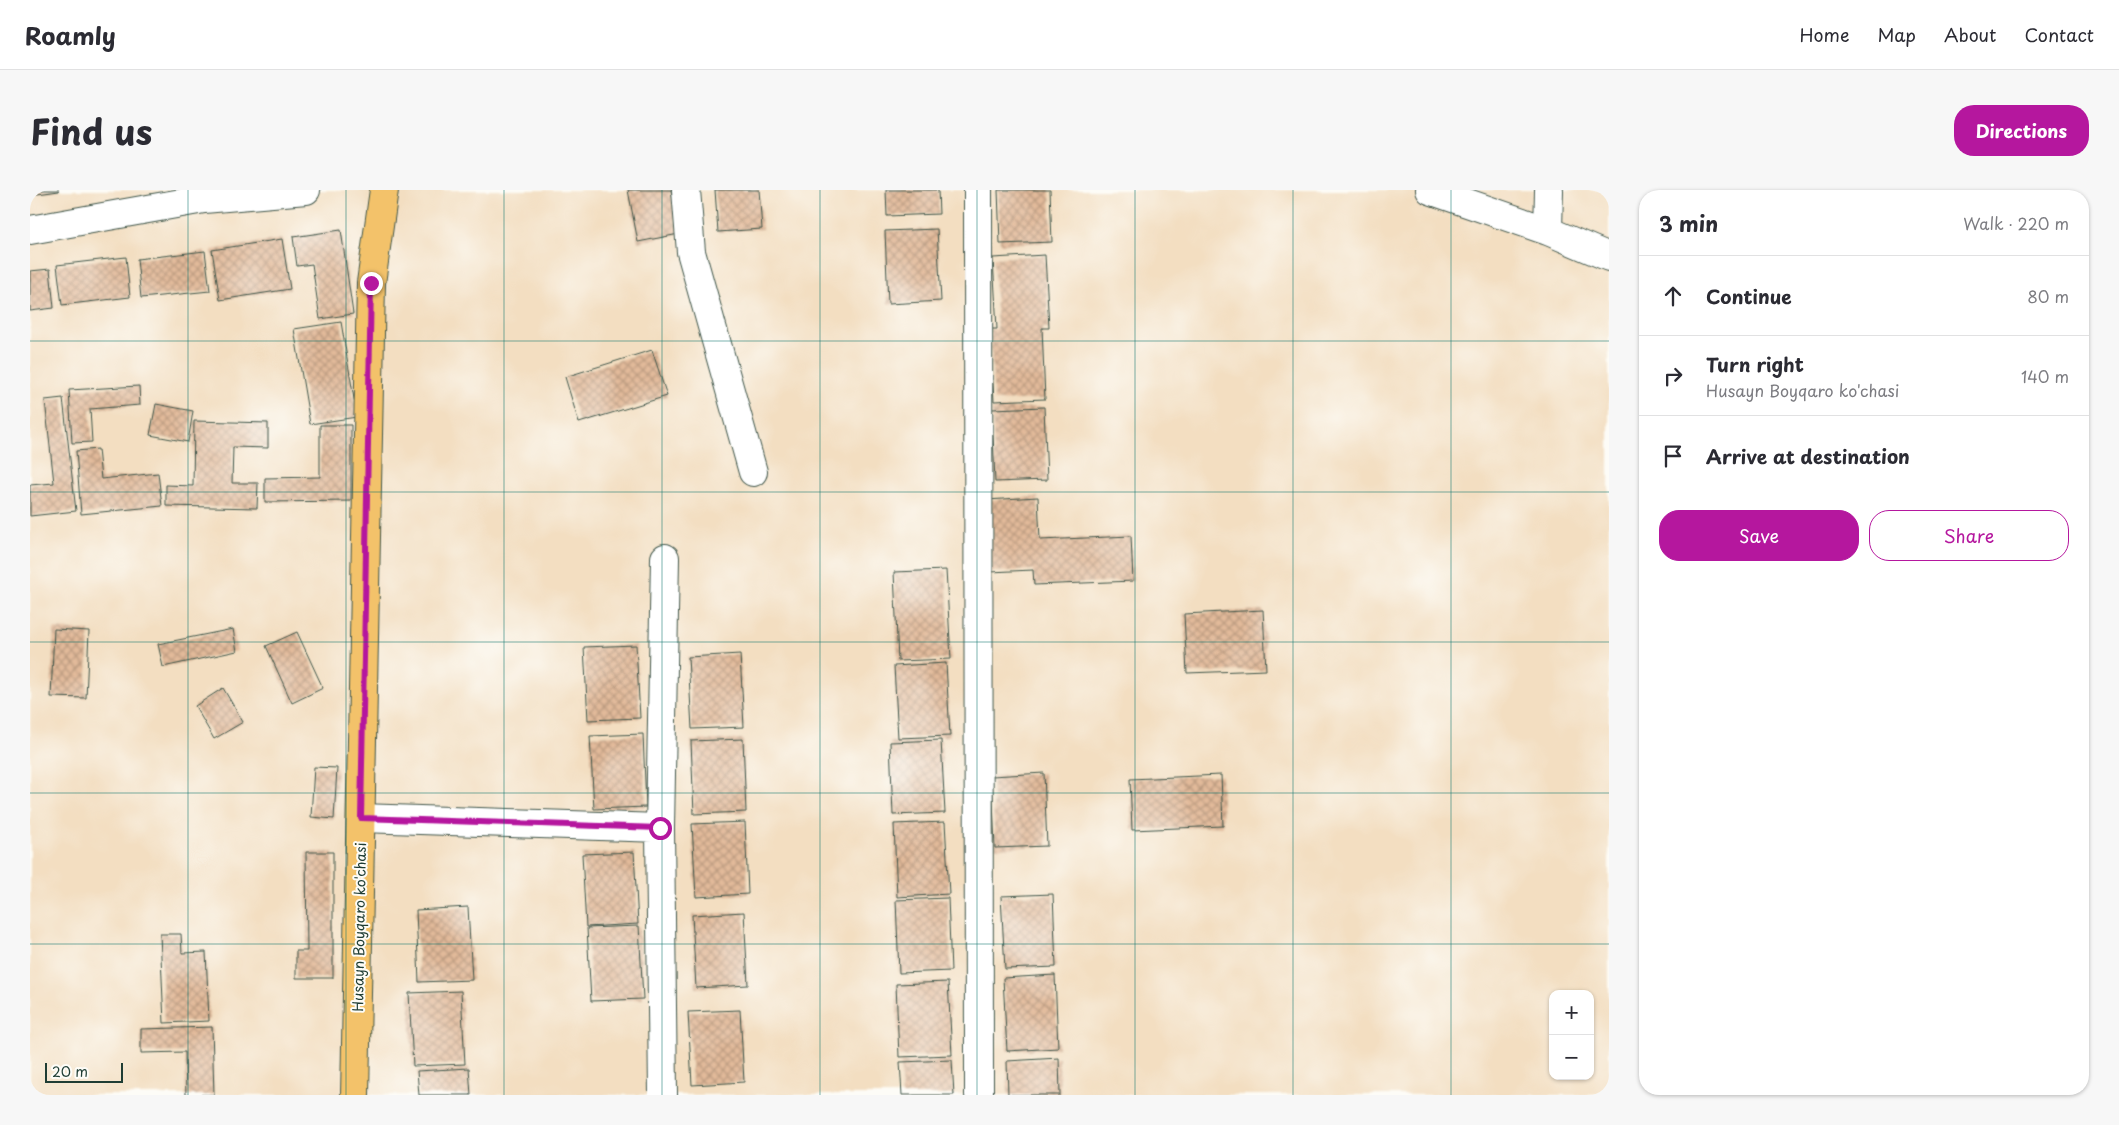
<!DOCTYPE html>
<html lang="en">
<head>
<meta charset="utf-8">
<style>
	:root { --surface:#fff; --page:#f7f7f7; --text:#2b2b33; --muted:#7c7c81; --line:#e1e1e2; --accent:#b5179e }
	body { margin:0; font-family:"Playpen Sans",sans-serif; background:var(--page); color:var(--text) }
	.controls { position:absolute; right:15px; bottom:15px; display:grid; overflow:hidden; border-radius:10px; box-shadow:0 1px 4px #0004 }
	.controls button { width:45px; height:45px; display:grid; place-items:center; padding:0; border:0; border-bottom:1px solid var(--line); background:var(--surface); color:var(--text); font:25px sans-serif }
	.scale { position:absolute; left:15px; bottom:12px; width:78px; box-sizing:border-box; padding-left:5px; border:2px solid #1f3d34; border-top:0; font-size:14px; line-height:18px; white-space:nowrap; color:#1f3d34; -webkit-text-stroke:4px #fdfcf7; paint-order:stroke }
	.stop { position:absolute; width:15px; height:15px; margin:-11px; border:4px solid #b5179e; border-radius:50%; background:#fff }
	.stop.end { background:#b5179e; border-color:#fff; box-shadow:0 1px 5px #0008 }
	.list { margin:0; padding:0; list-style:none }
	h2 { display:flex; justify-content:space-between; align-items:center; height:65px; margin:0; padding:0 20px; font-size:21px }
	h2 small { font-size:16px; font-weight:400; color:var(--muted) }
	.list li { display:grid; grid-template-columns:32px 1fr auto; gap:15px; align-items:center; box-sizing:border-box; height:80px; padding:0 20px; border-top:1px solid var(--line) }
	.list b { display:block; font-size:19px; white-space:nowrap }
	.list p { margin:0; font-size:16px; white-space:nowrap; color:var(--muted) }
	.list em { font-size:16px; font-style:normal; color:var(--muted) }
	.actions { display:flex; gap:10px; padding:15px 20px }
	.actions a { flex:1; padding:11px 0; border:1px solid var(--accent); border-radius:20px; text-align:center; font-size:18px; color:var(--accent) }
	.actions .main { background:var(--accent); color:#fff }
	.icon { flex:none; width:28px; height:28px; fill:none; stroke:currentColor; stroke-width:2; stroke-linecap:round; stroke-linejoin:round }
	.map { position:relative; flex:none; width:1579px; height:905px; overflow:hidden; border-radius:20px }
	header { display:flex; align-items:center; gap:30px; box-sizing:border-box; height:70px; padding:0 25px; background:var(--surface); border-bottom:1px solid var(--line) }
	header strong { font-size:24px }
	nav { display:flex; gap:28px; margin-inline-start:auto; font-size:18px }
	.intro { display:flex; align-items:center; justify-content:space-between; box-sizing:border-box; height:120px; padding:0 30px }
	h1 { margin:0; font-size:35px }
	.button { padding:12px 22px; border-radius:20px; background:var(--accent); color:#fff; font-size:18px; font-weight:700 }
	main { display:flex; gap:30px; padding:0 30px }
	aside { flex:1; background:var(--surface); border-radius:20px; box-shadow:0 1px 4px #0004 }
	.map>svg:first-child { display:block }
	.building { fill:url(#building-cross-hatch) }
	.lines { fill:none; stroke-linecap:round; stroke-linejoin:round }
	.minor-casing { stroke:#3f5549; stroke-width:30 }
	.major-casing { stroke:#3f5549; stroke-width:30 }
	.minor { stroke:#fff; stroke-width:28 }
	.major { stroke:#f3c26a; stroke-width:28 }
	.route { stroke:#b5179e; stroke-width:6 }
	.grid { fill:none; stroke:#0f766e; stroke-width:1; stroke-opacity:0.55 }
	.labels { text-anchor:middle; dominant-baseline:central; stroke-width:4; stroke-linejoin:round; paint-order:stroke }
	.street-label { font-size:14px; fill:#1f3d34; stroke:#fdfcf7 }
</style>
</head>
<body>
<header>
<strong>Roamly</strong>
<nav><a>Home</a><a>Map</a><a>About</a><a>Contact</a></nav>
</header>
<div class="intro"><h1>Find us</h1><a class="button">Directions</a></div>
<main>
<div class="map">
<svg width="1579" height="905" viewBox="0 0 1579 905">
	<defs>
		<pattern id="building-cross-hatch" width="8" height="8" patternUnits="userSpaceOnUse" patternTransform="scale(1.25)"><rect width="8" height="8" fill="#e2ba9a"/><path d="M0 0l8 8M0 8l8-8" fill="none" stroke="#b7987e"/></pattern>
	</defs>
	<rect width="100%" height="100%" fill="#fdfcf7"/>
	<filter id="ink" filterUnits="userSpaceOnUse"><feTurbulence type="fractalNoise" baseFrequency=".02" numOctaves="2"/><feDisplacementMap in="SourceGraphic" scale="10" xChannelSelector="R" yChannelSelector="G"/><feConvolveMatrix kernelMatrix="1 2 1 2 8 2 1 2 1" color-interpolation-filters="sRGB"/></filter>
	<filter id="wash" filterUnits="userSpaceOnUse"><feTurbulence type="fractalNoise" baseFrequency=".0096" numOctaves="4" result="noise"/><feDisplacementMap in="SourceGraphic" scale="20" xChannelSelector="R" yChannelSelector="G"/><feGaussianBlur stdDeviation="1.12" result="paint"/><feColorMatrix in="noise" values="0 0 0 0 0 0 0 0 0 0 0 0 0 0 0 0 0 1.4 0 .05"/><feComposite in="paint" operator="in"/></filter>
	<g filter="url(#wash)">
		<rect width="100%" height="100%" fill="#f3dec1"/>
		<g id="blocks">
			<path class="building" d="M0,0H29V1L0,5Z
				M598,0H641L649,44L608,52Z
				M685,0H729L732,39L688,42Z
				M856,0H908L909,24L857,26Z
				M968,0H1020L1022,52L970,54Z
				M907,39L911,111L858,114L855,41Z
				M311,40L323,124L290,129L282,74L267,76L263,47Z
				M252,49L260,99L190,110L182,60Z
				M175,61L180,101L111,108L107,69Z
				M1015,65L1019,138H1012L1015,209L964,211L960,139H967L963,68Z
				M96,67L100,107L32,115L27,75Z
				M20,79L24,118L0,121V81Z
				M311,132L327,227L280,234L264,139Z
				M622,160L637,206L549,233L535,187Z
				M109,196L110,215L60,219L62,252L42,253L39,200Z
				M33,208L46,321L0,326V295L24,293L15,210Z
				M126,214L163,221L158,252L120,245Z
				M1014,217L1017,290L965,292L962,219Z
				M164,231L238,233V258L203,257L202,293H228L227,318L136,316V295L163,296Z
				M290,235H321V311L235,312V288L290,287Z
				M68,259L71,289L128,283L132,316L51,324L46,261Z
				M1008,307L1010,350L1101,346L1103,391L1004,395L1003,380L960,382L956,310Z
				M916,380L921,469L868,471L864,382Z
				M1233,420L1236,480L1157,483L1154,424Z
				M24,439L59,441L56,508L21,507Z
				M203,439L207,461L133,477L128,454Z
				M267,442L293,498L262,513L236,456Z
				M606,455L610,528L558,530L554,457Z
				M710,464L714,537L662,539L658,467Z
				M916,473L920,546L868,548L864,476Z
				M193,498L213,532L184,549L165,516Z
				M613,544L616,617L564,619L560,546Z
				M713,549L716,622L664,624L661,551Z
				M911,550L915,623L863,625L860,552Z
				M284,577L307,578L304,629L281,627Z
				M1014,583L1017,656L965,658L962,586Z
				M1191,585L1193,636L1102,640L1100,589Z
				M715,632L718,704L666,707L662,634Z
				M915,632L919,704L867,707L864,634Z
				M276,662H303V788H266V761H277Z
				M604,662L608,734L556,737L552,664Z
				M1023,704L1026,777L975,779L971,706Z
				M918,708L921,781L869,783L866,710Z
				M438,717L442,790L389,792L386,720Z
				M714,722L718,795L666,798L662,725Z
				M609,736L613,809L561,811L557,738Z
				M130,744H151L152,763L176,762L179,831L134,833Z
				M1025,785L1028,858L977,861L973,788Z
				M918,792L922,865L869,867L866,794Z
				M431,801L435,874L383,876L379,803Z
				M710,820L714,892L662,895L658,822Z
				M182,837L184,905H156L155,862L111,863V839Z
				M1029,868L1030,905H978L977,871Z
				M922,870L924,905H872L870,872Z
				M439,878L441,905H389L387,881Z"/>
		</g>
	</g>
	<g filter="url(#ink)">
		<use href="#blocks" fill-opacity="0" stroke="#3f5549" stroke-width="1"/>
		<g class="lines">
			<g class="minor-casing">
				<path id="minor" d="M656,0L661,62L723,282
					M948,0L949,905
					M1400,0L1518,41L1579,67
					M0,40L174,9L276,0
					M1518,41L1519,0
					M331,628L630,638L635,368
					M630,638L633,905"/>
			</g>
			<g class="major-casing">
				<path id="major" d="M325,905L341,93L354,0"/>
			</g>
			<use href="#minor" class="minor"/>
			<use href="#major" class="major"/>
		</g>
	</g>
	<g class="lines" filter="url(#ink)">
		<path class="route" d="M341,93L331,628L630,638"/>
	</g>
	<path class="grid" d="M158,0V905M316,0V905M474,0V905M632,0V905M790,0V905M947,0V905M1105,0V905M1263,0V905M1421,0V905M0,151H1579M0,302H1579M0,452H1579M0,603H1579M0,754H1579"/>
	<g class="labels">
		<g class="street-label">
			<text transform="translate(329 737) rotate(-89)">Husayn Boyqaro ko'chasi</text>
		</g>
	</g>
</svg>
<div class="controls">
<button>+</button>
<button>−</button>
</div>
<div class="scale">20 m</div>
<div class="stop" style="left:630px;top:638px"></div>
<div class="stop end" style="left:341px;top:93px"></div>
</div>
<aside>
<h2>3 min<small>Walk · 220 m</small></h2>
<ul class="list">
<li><svg class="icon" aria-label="ahead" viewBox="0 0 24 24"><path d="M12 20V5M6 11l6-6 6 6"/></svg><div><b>Continue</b></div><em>80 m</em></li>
<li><svg class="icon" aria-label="right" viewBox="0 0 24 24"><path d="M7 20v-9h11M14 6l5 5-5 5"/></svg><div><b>Turn right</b><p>Husayn Boyqaro ko'chasi</p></div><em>140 m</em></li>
<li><svg class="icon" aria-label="arrive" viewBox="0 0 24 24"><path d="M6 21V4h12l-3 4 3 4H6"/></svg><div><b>Arrive at destination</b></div></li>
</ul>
<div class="actions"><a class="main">Save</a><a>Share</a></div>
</aside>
</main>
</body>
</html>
